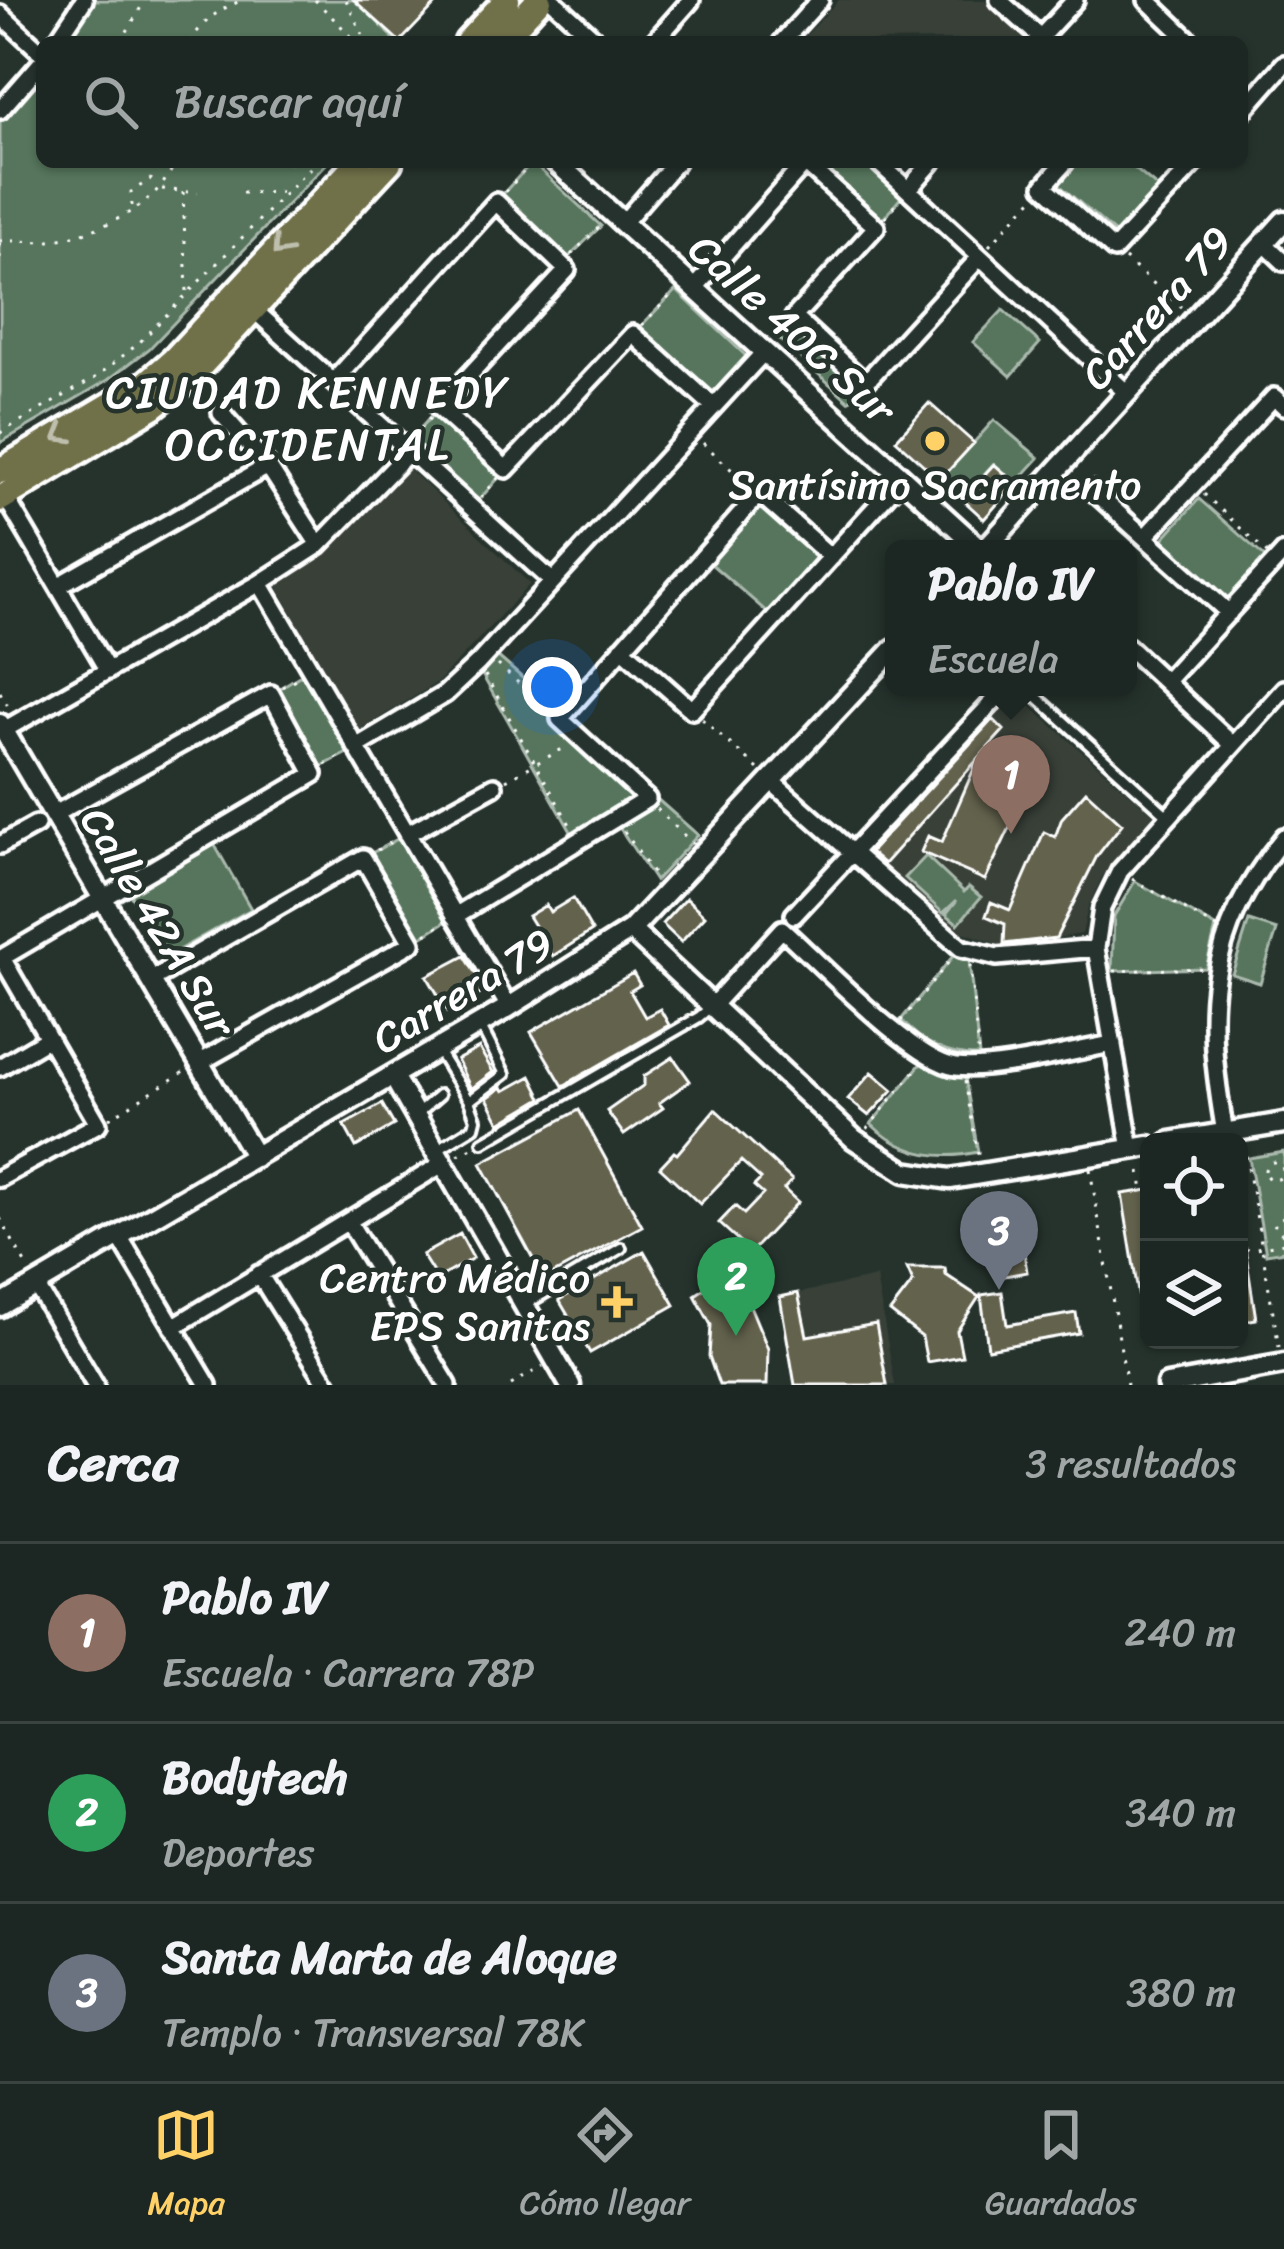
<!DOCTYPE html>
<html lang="es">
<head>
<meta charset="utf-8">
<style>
	:root { --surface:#1c2622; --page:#252e2a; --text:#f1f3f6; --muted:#a0a5a5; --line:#3a4340; --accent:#ffd166 }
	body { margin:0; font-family:Sriracha,sans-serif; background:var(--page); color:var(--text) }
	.controls { position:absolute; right:36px; bottom:36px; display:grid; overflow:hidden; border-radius:18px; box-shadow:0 3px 9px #0004 }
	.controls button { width:108px; height:108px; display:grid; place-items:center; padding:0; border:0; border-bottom:3px solid var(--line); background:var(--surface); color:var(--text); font:60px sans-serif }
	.you { position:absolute; left:552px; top:687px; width:42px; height:42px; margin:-30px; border:9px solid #fff; border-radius:50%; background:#1a73e8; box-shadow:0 0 0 18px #1a73e833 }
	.badge { display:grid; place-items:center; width:78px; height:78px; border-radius:50%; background:var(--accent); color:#fff; font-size:39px; font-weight:700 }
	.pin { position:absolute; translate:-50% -99px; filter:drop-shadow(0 3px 6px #0008) }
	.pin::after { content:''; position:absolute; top:63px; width:42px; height:36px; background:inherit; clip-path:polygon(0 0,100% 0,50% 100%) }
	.popup { position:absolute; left:885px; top:540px; width:252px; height:156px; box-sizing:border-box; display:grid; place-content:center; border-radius:18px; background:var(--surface); filter:drop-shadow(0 3px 9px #0005); font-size:39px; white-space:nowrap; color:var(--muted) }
	.popup b { font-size:45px; color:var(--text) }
	.popup::after { content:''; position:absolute; left:50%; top:100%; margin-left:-24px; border:24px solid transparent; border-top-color:var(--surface) }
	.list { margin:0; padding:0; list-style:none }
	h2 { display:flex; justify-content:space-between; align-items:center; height:156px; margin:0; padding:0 48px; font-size:51px }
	h2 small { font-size:39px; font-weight:400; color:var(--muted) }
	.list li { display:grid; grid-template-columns:78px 1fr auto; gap:36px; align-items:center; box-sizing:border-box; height:180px; padding:0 48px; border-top:3px solid var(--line) }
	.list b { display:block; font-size:45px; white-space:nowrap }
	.list p { margin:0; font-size:39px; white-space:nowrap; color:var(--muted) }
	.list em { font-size:39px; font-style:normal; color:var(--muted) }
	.icon { flex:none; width:66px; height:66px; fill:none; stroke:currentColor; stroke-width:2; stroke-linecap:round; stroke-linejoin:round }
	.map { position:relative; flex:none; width:1284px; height:1385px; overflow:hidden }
	.search { position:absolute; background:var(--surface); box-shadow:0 3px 9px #0004; left:36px; right:36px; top:36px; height:132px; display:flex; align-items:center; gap:30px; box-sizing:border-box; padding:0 42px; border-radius:18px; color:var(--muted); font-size:45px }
	.sheet { height:696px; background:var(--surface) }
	nav { display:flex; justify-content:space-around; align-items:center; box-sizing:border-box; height:168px; border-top:3px solid var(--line); background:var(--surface); font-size:33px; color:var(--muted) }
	nav a { display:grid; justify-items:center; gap:6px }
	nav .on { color:var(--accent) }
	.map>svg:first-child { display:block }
	.built { fill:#394137 }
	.green { fill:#57745c; stroke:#abbaae; stroke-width:3 }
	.building { fill:#64624e; stroke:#fff; stroke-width:3 }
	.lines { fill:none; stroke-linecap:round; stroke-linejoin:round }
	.service-casing { stroke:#fff; stroke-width:16 }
	.minor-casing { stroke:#fff; stroke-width:24 }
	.tertiary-casing { stroke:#fff; stroke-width:27 }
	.primary-casing { stroke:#fff; stroke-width:33 }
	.path { stroke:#fff; stroke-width:3; stroke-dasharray:3 9; stroke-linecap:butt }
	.service { stroke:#26332d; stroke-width:8 }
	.minor { stroke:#26332d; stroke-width:15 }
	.tertiary { stroke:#26332d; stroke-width:18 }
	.primary { stroke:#70704a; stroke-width:24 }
	.oneway { stroke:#bfbfae }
	.poi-dot { fill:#ffd166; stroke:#26332d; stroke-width:4.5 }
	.labels { text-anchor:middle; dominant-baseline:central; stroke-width:9; stroke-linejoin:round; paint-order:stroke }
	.street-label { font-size:42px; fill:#fff; stroke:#26332d }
	.poi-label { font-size:42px; fill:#fff; stroke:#26332d }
	.neighbourhood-label { font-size:45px; letter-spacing:3px; fill:#fff; stroke:#26332d }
</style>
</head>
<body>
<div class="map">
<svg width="1284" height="1385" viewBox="0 0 1284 1385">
	<rect width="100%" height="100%" fill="#26332d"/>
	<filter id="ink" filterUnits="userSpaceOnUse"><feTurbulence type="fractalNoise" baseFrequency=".00833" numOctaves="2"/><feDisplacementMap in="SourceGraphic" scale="24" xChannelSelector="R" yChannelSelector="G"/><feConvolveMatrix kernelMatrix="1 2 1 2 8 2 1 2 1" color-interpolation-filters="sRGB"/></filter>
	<g filter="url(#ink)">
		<path class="built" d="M839,0H984L1027,39L800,42Z
			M408,468L530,584L438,682L358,731L276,584L322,554Z
			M1014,692L1154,815L1102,877L1088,907L1082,934L1004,946L946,926L865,855Z
			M876,1277L895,1385H795L780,1297Z"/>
		<path class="green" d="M92,0H356L397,42H61Z
			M42,68V162H328L149,349L108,380L0,443V121Z
			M532,162L601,226L567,259L500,197Z
			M818,162H868L904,194L882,220Z
			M1077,162H1127L1158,188L1117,235L1058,184Z
			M676,290L748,358L713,395L640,327Z
			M1003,310L1040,343L1011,376L973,342Z
			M791,321L863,385L849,401L777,337Z
			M434,413L502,474L477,502L410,440Z
			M994,420L1039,458L1016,483L993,464L962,499L940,480Z
			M1199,499L1267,559L1227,602L1161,541Z
			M763,503L822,554L769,614L710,563Z
			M496,655L558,709L552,717L647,806L657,799L698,835L655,881L611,815L574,837L480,671Z
			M304,673L349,752L319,768L275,691Z
			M403,836L450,919L417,940L368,855Z
			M213,842L251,909L166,957L128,891Z
			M926,856L964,892L969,887L981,897L958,924L946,914L957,900L943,913L905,878Z
			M1135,881L1216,927L1206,968L1112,971L1114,916Z
			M1249,921L1277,930L1260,983L1232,974Z
			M953,956L969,960L979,1056C948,1057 922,1043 901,1020Z
			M923,1061L937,1069L964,1072L978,1152C938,1161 901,1153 871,1124Z
			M1284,1152V1251L1266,1254L1249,1158Z"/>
		<path class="building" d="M354,0H440L400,42Z
			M929,403L974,443L940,480L896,440Z
			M994,464L1016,483L984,519L962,499Z
			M993,719L1004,730L884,864L870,852Z
			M977,762L1026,782L1014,812L1017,813L985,880L921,852L928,836L942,842Z
			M1086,791L1122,824L1097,856L1056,938L1004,944L1005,924L986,916L991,902L1010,910L1044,832L1055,837L1062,818Z
			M573,898L592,931L553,956L528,916L546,905L550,912Z
			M686,898L705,916L681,942L662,924Z
			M465,956L486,991L448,1012L427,976Z
			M633,973L640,985L630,991L645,1017L660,1009L669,1025L563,1086L531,1032Z
			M479,1048L493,1072L471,1089L457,1060Z
			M673,1057L690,1081L659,1103L663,1108L624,1135L607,1111L644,1085V1076Z
			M872,1072L893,1090L869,1116L848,1099Z
			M531,1076L542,1098L500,1123L487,1098L502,1087L504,1091Z
			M382,1104L394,1125L356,1147L344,1125Z
			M715,1109L792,1180L784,1189L798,1202L751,1252L719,1223L735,1206L744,1214L763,1194L754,1186L761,1179L741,1161L700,1204L660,1167L674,1152L677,1154Z
			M579,1110L642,1226L544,1279L481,1163Z
			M1149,1190V1322L1143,1323L1122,1194Z
			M1018,1213L1027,1272L999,1277L990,1217Z
			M460,1234L473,1258L437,1279L422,1255Z
			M1245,1248L1256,1319L1239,1322V1249Z
			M644,1251L675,1305L590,1353L559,1300Z
			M907,1268H945L946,1275L979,1297L957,1331L962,1356L927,1362L922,1337L890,1312L913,1282Z
			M729,1273L735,1284L731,1286L740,1303L748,1301L768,1349L767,1385H719L709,1357L711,1325L695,1295Z
			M1002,1292L1007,1325L1076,1313L1079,1333L988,1349L981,1295Z
			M798,1293L807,1336L876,1324L887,1385H795L780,1297Z"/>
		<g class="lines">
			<g class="service-casing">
				<path id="service" d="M1026,687L1168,816
					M438,1051L469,1101
					M417,1114L439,1095
					M483,1142L699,1017L712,1006
					M438,1149L474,1127L476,1119L469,1101L505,1074L480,1025
					M528,1303L621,1248"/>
			</g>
			<g class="minor-casing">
				<path id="minor" d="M552,0L598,42
					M999,0L1040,37
					M1147,0L1191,42
					M0,14L42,53
					M56,42L84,0
					M654,42L691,0
					M782,42L820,0
					M1036,42L1075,0
					M0,110L42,62
					M1242,112L1284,64
					M878,162L1127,393
					M1065,162L1044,186L1114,250L1196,162
					M908,190L932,162
					M623,223L676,162
					M1264,243L1284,262
					M694,289L805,163L876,227L794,317L865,383L980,257
					M253,309L551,580
					M333,382L496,202L567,270L439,408L506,469L633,334L713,406
					M221,413L268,466L319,545
					M1092,490L1229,613
					M5,496L108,671
					M1145,537L1274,397L1284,406
					M260,583L509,1007
					M58,586L268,466
					M1128,647L1233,745
					M622,648L692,710L902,478
					M1166,681L1284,552
					M4,730L260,583L319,545L410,451
					M356,747L445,694L478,663L764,352
					M772,782L961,948L997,957L1096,948
					M407,834L494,786
					M0,845L36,825
					M794,915L1007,687
					M455,916L647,799L560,719L757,496H762L831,557
					M0,959L314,774L271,694L53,815
					M151,980L363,858L412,943L199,1063
					M713,1005L782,929C818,961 914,1062 956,1067C997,1072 1070,1051 1113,1044
					M0,1067L47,1039
					M1225,1133C1204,1012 1203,937 1284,837
					M1131,1149L1096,948L1102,908L1120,871L1284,689
					M0,1178L98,1124L2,958
					M348,1221L448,1385
					M119,1236L208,1385
					M259,1274L328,1385
					M36,1285L95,1385
					M173,1327L444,1163"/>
			</g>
			<g class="tertiary-casing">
				<path id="tertiary" d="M556,162L980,549
					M985,549L1284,221
					M0,724L255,1157
					M631,930L854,1139L905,1172L950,1179L1149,1146
					M393,1076L570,1385
					M1170,1142L1284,1123
					M0,1306L509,1007L631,930L894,649
					M1167,1385L1284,1364"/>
			</g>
			<g class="primary-casing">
				<path id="primary" d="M468,42L507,0
					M500,42L539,0
					M0,471L146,384L173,361L359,162
					M0,499L153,406L189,378L389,162"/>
			</g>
			<path class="path" d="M315,0L357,42
				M346,0L366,42
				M121,42L145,0
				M190,42C204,20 220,8 244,0
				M162,189L198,193
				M183,192L187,292
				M505,192L533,162
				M242,193L287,192
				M132,206L131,192L151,179L155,162
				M885,217L898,201
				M0,241C16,240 33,243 49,241C95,234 158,208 175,162
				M0,243V258
				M989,246L1035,196
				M571,255L602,224
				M1125,259L1181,307
				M642,325L673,293
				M0,433L95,378L139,343L316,162
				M412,438L430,418
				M703,443L749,486
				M1204,494L1267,553
				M481,498L498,478
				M498,665L549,710
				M485,675L572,828
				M282,687L300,676
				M0,692L9,708
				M702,719L758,769
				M325,765L343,755
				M506,780L566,747
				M657,809L693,844
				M624,831L656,878
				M377,850L395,840
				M1132,879L1217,928
				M426,934L443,923
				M970,965L978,1051
				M1114,971L1206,968
				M901,1021L952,958
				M965,1081L979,1160
				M109,1118L187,1070
				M867,1129L918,1067
				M1244,1144L1279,1347
				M458,1155L476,1146
				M1265 1171a9 9 0 1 1 18 0a9 9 0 1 1-18 0Z
				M1090,1169L1127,1385
				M1140,1171L1143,1191
				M1284,1217L1277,1219L1274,1227L1284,1235
				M0,1218L28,1269
				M1245,1250L1284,1243
				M511,1385L543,1366"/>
			<use href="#service" class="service"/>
			<use href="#minor" class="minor"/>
			<use href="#tertiary" class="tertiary"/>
			<use href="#primary" class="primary"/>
		</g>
		<defs><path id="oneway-chevron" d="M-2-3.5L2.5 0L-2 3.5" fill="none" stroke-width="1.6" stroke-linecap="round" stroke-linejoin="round" transform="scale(3)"/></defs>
		<g class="oneway">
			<use href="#oneway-chevron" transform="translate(280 248) rotate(132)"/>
			<use href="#oneway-chevron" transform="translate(62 435) rotate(149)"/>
		</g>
	</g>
	<g class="poi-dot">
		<circle cx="935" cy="441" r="12"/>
		<path d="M611 1284h12v12h12v12h-12v12h-12v-12h-12v-12h12z"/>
	</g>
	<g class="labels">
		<g class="street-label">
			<text transform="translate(1157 308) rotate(-48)">Carrera 79</text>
			<text transform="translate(792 329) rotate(42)">Calle 40C Sur</text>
			<text transform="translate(158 922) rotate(59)">Calle 42A Sur</text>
			<text transform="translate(463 991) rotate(-31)">Carrera 79</text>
		</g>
		<g class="poi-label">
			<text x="935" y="485">Santísimo Sacramento</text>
			<text x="590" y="1278" text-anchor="end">Centro Médico<tspan x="590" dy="48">EPS Sanitas</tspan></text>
		</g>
		<g class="neighbourhood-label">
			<text x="308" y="393">CIUDAD KENNEDY<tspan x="308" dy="52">OCCIDENTAL</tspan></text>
		</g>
	</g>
</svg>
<div class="controls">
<button><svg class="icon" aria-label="locate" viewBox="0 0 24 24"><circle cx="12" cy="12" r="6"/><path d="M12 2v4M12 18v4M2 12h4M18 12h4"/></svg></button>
<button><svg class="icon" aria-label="layers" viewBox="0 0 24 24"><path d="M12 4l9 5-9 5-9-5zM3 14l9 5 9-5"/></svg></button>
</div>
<div class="you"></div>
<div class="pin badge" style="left:1011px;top:834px;background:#8d6e63">1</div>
<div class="popup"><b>Pablo IV</b>Escuela</div>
<div class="pin badge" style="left:736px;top:1336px;background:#2e9e5b">2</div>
<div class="pin badge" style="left:999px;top:1290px;background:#6b7280">3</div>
<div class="search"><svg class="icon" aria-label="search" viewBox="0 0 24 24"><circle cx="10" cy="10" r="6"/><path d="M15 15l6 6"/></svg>Buscar aquí</div>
</div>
<section class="sheet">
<h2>Cerca<small>3 resultados</small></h2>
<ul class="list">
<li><span class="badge" style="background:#8d6e63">1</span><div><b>Pablo IV</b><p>Escuela · Carrera 78P</p></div><em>240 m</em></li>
<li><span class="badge" style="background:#2e9e5b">2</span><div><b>Bodytech</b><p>Deportes</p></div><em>340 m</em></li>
<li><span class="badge" style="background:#6b7280">3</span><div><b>Santa Marta de Aloque</b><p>Templo · Transversal 78K</p></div><em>380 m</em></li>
</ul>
</section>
<nav>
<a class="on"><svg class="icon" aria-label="map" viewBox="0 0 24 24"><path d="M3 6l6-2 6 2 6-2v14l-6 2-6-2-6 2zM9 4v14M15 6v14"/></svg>Mapa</a>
<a><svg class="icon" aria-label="directions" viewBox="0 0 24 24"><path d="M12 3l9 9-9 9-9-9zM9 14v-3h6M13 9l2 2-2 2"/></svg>Cómo llegar</a>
<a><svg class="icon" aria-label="saved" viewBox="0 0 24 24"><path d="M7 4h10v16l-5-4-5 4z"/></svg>Guardados</a>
</nav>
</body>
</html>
